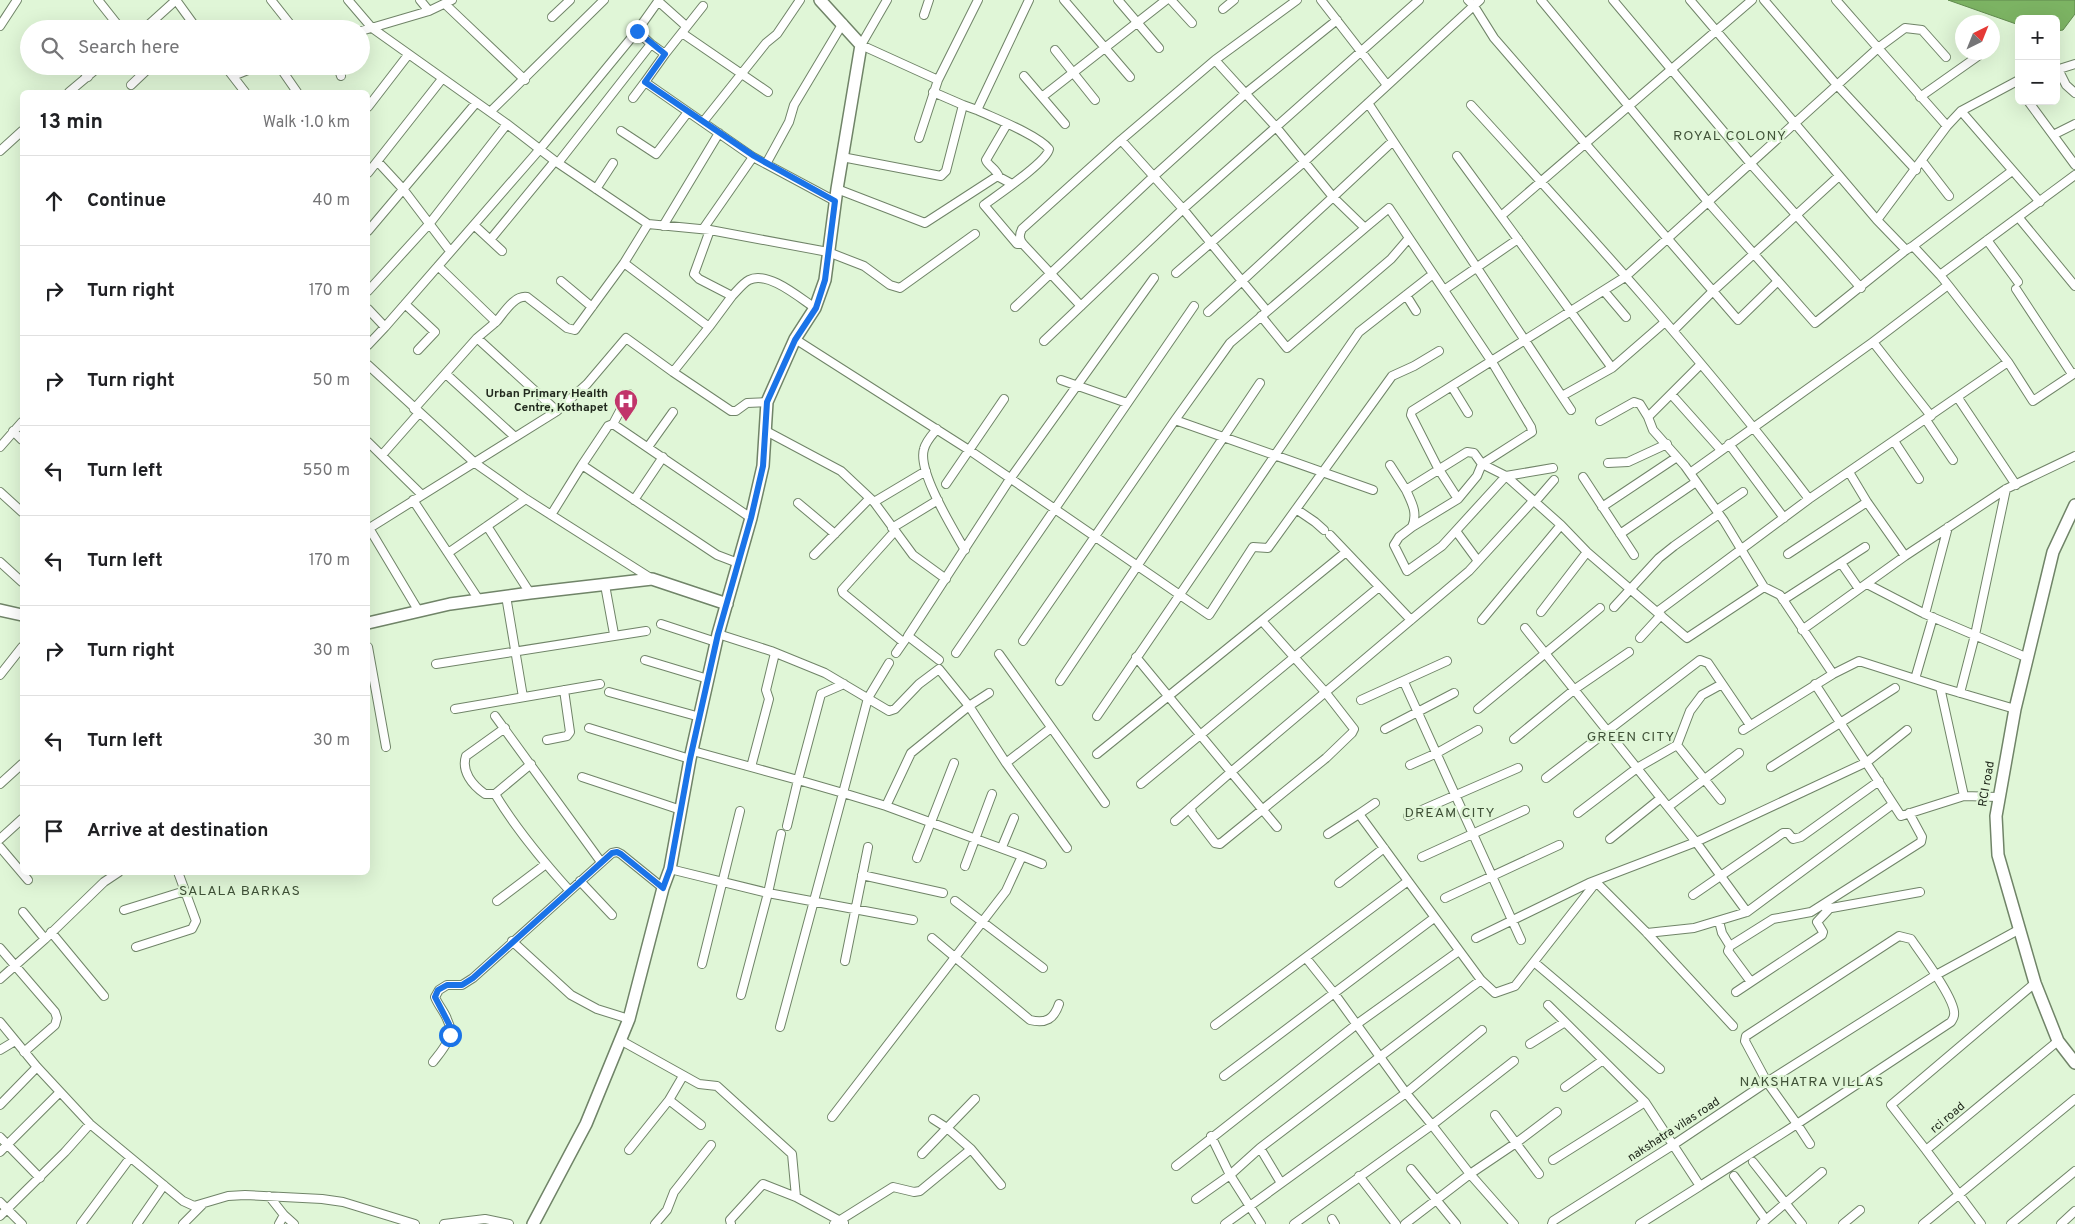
<!DOCTYPE html>
<html lang="en">
<head>
<meta charset="utf-8">
<style>
	:root { --surface:#fff; --page:#f6f6f6; --text:#202124; --muted:#757577; --line:#e0e0e0 }
	body { margin:0; font-family:Overpass,sans-serif; background:var(--page); color:var(--text) }
	.controls { position:absolute; right:15px; top:15px; display:grid; overflow:hidden; border-radius:8px; box-shadow:0 5px 20px #0002 }
	.controls button { width:45px; height:45px; display:grid; place-items:center; padding:0; border:0; border-bottom:1px solid var(--line); background:var(--surface); color:var(--text); font:25px sans-serif }
	.compass { position:absolute; left:1955px; top:15px; width:45px; height:45px; border-radius:50%; background:var(--surface); box-shadow:0 5px 20px #0002; rotate:43deg }
	.stop { position:absolute; width:15px; height:15px; margin:-11px; border:4px solid #1a73e8; border-radius:50%; background:#fff }
	.stop.end { background:#1a73e8; border-color:#fff; box-shadow:0 1px 5px #0008 }
	.list { margin:0; padding:0; list-style:none }
	h2 { display:flex; justify-content:space-between; align-items:center; height:65px; margin:0; padding:0 20px; font-size:21px }
	h2 small { font-size:16px; font-weight:400; color:var(--muted) }
	.list li { display:grid; grid-template-columns:32px 1fr auto; gap:15px; align-items:center; box-sizing:border-box; height:90px; padding:0 20px; border-top:1px solid var(--line) }
	.list b { display:block; font-size:19px; white-space:nowrap }
	.list em { font-size:16px; font-style:normal; color:var(--muted) }
	.icon { flex:none; width:28px; height:28px; fill:none; stroke:currentColor; stroke-width:2; stroke-linecap:round; stroke-linejoin:round }
	.map { position:relative; flex:none; width:2075px; height:1224px; overflow:hidden }
	.search { position:absolute; background:var(--surface); box-shadow:0 5px 20px #0002; left:20px; top:20px; width:350px; height:55px; display:flex; align-items:center; gap:12px; box-sizing:border-box; padding:0 18px; border-radius:28px; color:var(--muted); font-size:19px }
	.panel { position:absolute; background:var(--surface); box-shadow:0 5px 20px #0002; left:20px; top:90px; width:350px; height:785px; border-radius:8px }
	.map>svg:first-child { display:block }
	.water { fill:#7cb363; stroke:#618a4e }
	.lines { fill:none; stroke-linecap:round; stroke-linejoin:round }
	.street-casing { stroke:#708468; stroke-width:10 }
	.secondary-casing { stroke:#708468; stroke-width:14 }
	.street { stroke:#fff; stroke-width:8 }
	.secondary { stroke:#fff; stroke-width:11 }
	.route { stroke:#1a73e8; stroke-width:6 }
	.labels { text-anchor:middle; dominant-baseline:central; stroke-width:4.5; stroke-linejoin:round; paint-order:stroke }
	.poi-label { font-size:12px; font-weight:bold; fill:#21291d; stroke:#e0f6d7; text-anchor:end }
	.street-label { font-size:12px; fill:#21291d; stroke:#e0f6d7 }
	.neighbourhood-label { font-size:14px; letter-spacing:1px; fill:#405238; stroke:#e0f6d7 }
</style>
</head>
<body>
<div class="map">
<svg width="2075" height="1224" viewBox="0 0 2075 1224">
	<rect width="100%" height="100%" fill="#e0f6d7"/>
	<path class="water" d="M1948,0H2075V14L2063,30L2056,31V19H2019V25Z"/>
	<g class="lines">
		<g class="street-casing">
			<path id="street" d="M98,0L121,29
				M176,0L197,29
				M271,0L294,29
				M348,0L372,28L507,124L555,161L648,224L710,230L828,252L864,266L890,285L900,288L975,234
				M420,0L429,11
				M887,0L861,45L938,80L919,138
				M1064,0L1130,77
				M1118,0L1159,48
				M1171,0L1192,23
				M1321,0L1387,85
				M1468,0L1474,6L1494,38L1738,320L1777,282
				M1541,0L1708,202L1815,323L1906,250L1913,246L2012,171
				M1613,0L1750,163L1861,288
				M1690,0L1877,220L1906,250
				M1764,0L1837,85L1916,170
				M1836,0L1878,48L1905,28L1922,30L1946,57
				M658,1L686,26
				M445,4L525,80
				M1223,9L1234,0
				M924,15L929,0
				M552,17L570,0
				M0,26L17,0
				M144,29L176,0
				M361,31L429,11L452,0
				M637,31L659,0
				M682,33L768,92
				M1055,50L1095,100
				M665,54L703,6
				M1215,60L1297,0
				M80,66L88,77
				M225,66L245,92
				M279,66L297,92
				M338,66L341,76
				M2058,69L2066,85L2075,93
				M2056,70L2075,64
				M233,76L258,66
				M1024,76L1065,124
				M938,80L978,0
				M645,82L665,54L651,44
				M131,85L151,66
				M69,92L100,66
				M1042,97L1166,0
				M1920,97L1981,54
				M633,98L645,82L753,157L835,201
				M2028,101L2075,165
				M1368,103L1571,410
				M963,105L977,110L1029,0
				M1471,105C1588,233 1705,361 1809,499
				M368,107L408,55
				M977,110C994,118 1038,135 1049,149C1047,162 996,196 984,205L1017,244H1023
				M1961,111L2040,202
				M490,112L604,0
				M703,122L766,43L777,34L800,0
				M621,131L656,154L688,112
				M2053,135L2075,124
				M1393,141L1333,197L1365,228L1389,208L1492,362L1531,427L1532,432L1482,464L1477,476L1458,499L1412,527C1418,513 1412,503 1406,490L1467,452L1474,453L1482,464L1506,476L1561,525L1587,552L1687,638L1764,587
				M0,151L22,131
				M1457,156L1612,368
				M842,157L941,176L946,171L963,105L933,92
				M1922,161L1949,196
				M378,162L403,189L450,251
				M766,164L789,122L794,105L843,23
				M368,173L442,79
				M999,177C996,168 988,166 986,160L1007,124
				M596,189L613,163
				M837,189L925,223L996,177H999L1012,184
				M1501,216L1752,0
				M2019,218L2075,286
				M1877,220L1947,126L1961,111L2019,80
				M474,225L502,251
				M663,226L719,133
				M703,229L753,157
				M368,231L476,103
				M490,240L555,161
				M1987,240L2018,282
				M1913,246L1940,275
				M624,263L648,224
				M1176,273L1304,162L1480,0
				M561,281L592,307
				M1948,285L2008,362L2033,401L2075,373
				M2016,289L2072,374
				M1444,290L1518,239
				M368,291L430,223L507,124
				M1604,291L1626,317
				M1406,295L1416,311
				M732,296C737,291 743,283 749,280C768,270 801,299 815,308
				M405,304L435,332L418,350
				M1081,306L1023,244C1019,239 1019,235 1022,229L1121,140L1215,60L1276,127L1183,209L1121,140
				M1015,307L1154,176L1246,93L1337,20
				M368,309L385,327
				M1208,312L1242,281L1267,311
				M1261,316L1287,348L1391,259L1409,238
				M709,327L732,296L699,279L694,274L710,230
				M1673,331L1712,292L1839,176
				M477,338L557,411
				M795,339L969,450L1209,615L1253,547L1268,548L1392,376L1414,366L1439,351
				M1044,341L1183,209L1242,281L1333,197L1276,127L1419,0
				M1873,342L1948,285L1940,275L2075,175
				M368,345L385,327L540,149L637,31L651,44L558,163
				M368,365L475,463L526,499L652,579
				M673,372L731,411H736L747,403L767,402
				M446,374L515,437
				M1061,380L1127,403
				M1452,387L1468,413
				M1671,394L1721,450
				M1562,396L1612,368L1665,322
				M1958,398L2016,485
				M414,409L477,338L496,322L438,266
				M1648,417L1653,430L1685,466L1724,521L1764,587L1780,595L1833,674
				M1175,420L1373,490
				M1926,420L1953,460
				M1600,421L1634,402L1640,404L1648,417L1701,364
				M613,424L629,394
				M937,429C932,435 926,441 924,449C917,471 953,529 965,550
				M13,431L22,440
				M766,431L841,471L874,502L913,555L946,579
				M1894,441L1919,479
				M368,442L422,495
				M1729,444L1784,518
				M0,447L22,422
				M648,447L673,412
				M382,455L419,413
				M1608,463L1628,462L1667,444
				M582,465L608,426L613,424L751,518
				M1390,465L1406,490
				M1849,472L1867,502L1905,556
				M1690,473L1873,342L1931,416
				M1583,477L1634,555
				M946,484L1004,399
				M0,492L22,512
				M1458,499L1438,468L1411,415L1412,411L1625,277L1878,48L1947,126
				M413,500L479,600
				M634,500L663,457
				M874,502L926,471
				M1535,502L1554,480
				M798,503L835,534
				M1602,507L1677,457
				M1296,509L1315,522L1324,530
				M1717,510L1743,492
				M551,515L582,465L717,555L738,563
				M487,526L530,593
				M1412,527L1399,537L1394,545L1407,571L1442,546L1506,476L1553,468
				M369,528L418,610
				M892,528L938,500
				M368,529L557,411L587,384L626,338L673,372L709,327L624,263L575,330L567,328L527,297C514,295 504,313 496,322
				M895,531L842,590L843,593L903,642
				M1456,531L1478,561
				M1620,534L1696,482
				M1330,535L1411,620
				M448,553L526,499
				M1788,554L1867,502
				M814,555L870,498
				M0,562L22,582
				M1841,563L1859,589
				M1867,584L1925,614L2028,658
				M605,585L614,634
				M506,596L523,697
				M1783,600L1865,547
				M1614,607L1659,558L1674,546L1719,514
				M1541,612L1587,552
				M1657,612L1809,499L2008,362
				M1925,614L1948,527
				M1482,620L1561,525
				M1260,622L1346,552
				M661,624L716,642
				M1525,628L1696,842L1747,912
				M1802,630L1905,556L2006,489L2075,456
				M718,634L771,651L825,673L889,711L895,709L919,684L939,669L969,706L1006,763L1067,848
				M1640,638L1661,615
				M1023,641L1175,420L1230,343L1365,228
				M368,647L386,747
				M896,653L905,640
				M956,653L1194,306
				M999,654L1105,803
				M1136,657L1231,772L1469,571L1533,501
				M645,660L708,679
				M939,660L908,636L1010,479L1154,278
				M436,664L646,631
				M0,675L22,647
				M1915,679L1933,617
				M1060,681L1260,383
				M1404,682L1521,940
				M1815,684L1901,816L1964,796L1940,687L2015,709
				M609,692L700,717
				M1960,693L1975,635L2006,489
				M1361,700L1447,661
				M455,709L600,684
				M1478,709L1600,608
				M495,716L601,862
				M1097,716L1359,332L1433,274
				M505,728L466,756C461,771 472,785 485,794H495L531,764
				M589,728L690,759
				M1385,729L1454,693
				M1743,730L1833,674L1859,661L1940,687
				M1514,739L1575,689L1629,652
				M547,740L567,736L570,732L564,690
				M1677,745L1721,800
				M693,751L798,780L821,694L844,684
				M1097,754L1260,622H1263L1326,693L1354,729L1352,733L1326,758L1220,844L1215,843L1192,813L1191,807
				M1006,763L1051,728
				M1410,765L1437,753L1478,730
				M751,767L769,699L766,690L775,653
				M1771,767L1895,688
				M582,777L681,810
				M1546,778L1700,660L1708,663L1750,725
				M0,784L22,764
				M1141,784L1379,587
				M495,794C516,829 542,860 569,890
				M1964,796L1998,797
				M1668,807L1739,753
				M1578,813L1637,768L1677,745L1690,711L1702,695L1722,684
				M1359,814L1375,803
				M1408,816L1518,768
				M1175,821L1231,772L1277,827
				M787,826L798,780L843,793L868,698L889,663
				M0,839L22,819
				M1610,839L1661,798
				M0,847L28,880
				M1002,847L1014,818
				M1022,856L1042,864
				M1422,857L1525,810
				M917,858L954,763
				M965,866L992,794
				M670,869L768,893L913,920
				M862,875L943,893
				M580,881L612,915
				M1408,881L1481,980L1495,993L1515,986L1594,885L1595,881
				M1596,882L1647,933L1733,1026
				M1339,883L1384,848
				M1693,895L1783,833H1788L1793,839L1801,837L1879,781
				M1445,898L1559,845
				M497,901L546,864
				M955,901L1043,968
				M1830,908L1817,922L1823,932L1822,935L1751,982L1728,951L1730,946L1773,919L1811,912L1921,842L1922,837L1909,813
				M1826,909L1920,892
				M124,910L185,891
				M23,912L45,939
				M1719,921L1722,933L1730,946
				M51,932L104,996
				M1647,933L1694,928L1747,912L1893,804
				M932,938L1030,1020C1046,1024 1054,1019 1059,1004
				M1476,938L1589,883L1696,842L1867,762L1907,730
				M512,941L571,995L597,1009L629,1019
				M136,947L192,929L196,921L178,872
				M0,948L55,1012L57,1018L55,1025L24,1052
				M845,961L868,847
				M1534,962L1660,1069
				M702,964L740,811
				M0,979L45,939L104,882L119,872
				M2035,983L1891,1105L1926,1150L2058,1041
				M1736,992L1751,982
				M741,995L768,893L781,834
				M1548,1005L1645,1102L1553,1160
				M0,1022L37,1067L90,1124L183,1201L194,1206L228,1196L245,1195L322,1199L343,1202L415,1224
				M1215,1025L1408,881L1359,814L1328,834
				M780,1027L843,793L886,806L911,753L969,706L989,693
				M1482,1030L1406,1093L1432,1125L1514,1061
				M620,1040L699,1084L717,1086L792,1154L796,1197
				M1530,1044L1565,1022
				M0,1050L15,1041
				M433,1062C443,1049 456,1036 447,1019C444,1011 438,1005 435,997L439,990L447,985H462L473,978L612,853L617,852L621,854L663,888
				M1224,1076L1434,918
				M1565,1087L1603,1060
				M975,1099L947,1128L971,1149L1001,1185
				M669,1100L683,1076
				M0,1105L37,1067
				M1495,1115L1539,1174
				M832,1117L1006,891L1022,856L886,806
				M1211,1136L1230,1175L1261,1224
				M0,1137L40,1178
				M1260,1148L1281,1183
				M629,1150L669,1100L701,1125
				M1926,1150L1981,1224
				M0,1152L60,1092
				M922,1154L947,1128L933,1119
				M1753,1162L1802,1224
				M1176,1166L1357,1024L1459,951
				M1411,1169L1456,1224
				M1359,1176L1396,1224
				M1734,1176L1766,1220
				M1700,1186L1797,1124L1767,1082L1745,1041L1746,1036L1899,936L1911,939C1920,952 1957,1001 1954,1015C1954,1018 1952,1020 1951,1022L1797,1124L1810,1144
				M269,1196L284,1215L294,1224
				M1196,1199L1230,1175L1260,1148L1481,980
				M0,1202L22,1224
				M0,1216L65,1152L90,1124
				M1332,1219L1335,1224
				M81,1224L130,1158
				M137,1224L164,1185
				M183,1224L202,1205
				M279,1224L284,1215
				M444,1224L485,1219L509,1224
				M655,1224L667,1210L674,1192L711,1145
				M731,1224L730,1220L763,1184L796,1197L844,1223
				M834,1224L893,1187L914,1192L920,1191L971,1149
				M1225,1224L1406,1093L1334,993L1306,958
				M1294,1224L1432,1125L1470,1174L1514,1224
				M1405,1224L1470,1174L1516,1143L1557,1112
				M1552,1224L1553,1221L1673,1145L1767,1082L1936,975L2020,929
				M1640,1224L1700,1186L1645,1102
				M1761,1224L1822,1172
				M1843,1224L1860,1210
				M1923,1224L2075,1099
				M2011,1224L2075,1171
				M2061,1224L2075,1211"/>
		</g>
		<g class="secondary-casing">
			<path id="secondary" d="M2075,505L2053,552L2015,709L1996,816L1998,855L2035,983L2058,1041L2075,1063
				M0,610L22,615
				M368,623L450,604L530,593L652,579L727,604
				M533,1224L586,1124L629,1019L663,888L670,869L690,759L718,634L751,518L763,466L767,402L795,339L815,308L825,280L837,189L861,45L820,0"/>
		</g>
		<use href="#street" class="street"/>
		<use href="#secondary" class="secondary"/>
	</g>
	<g class="lines">
		<path class="route" d="M450,1035L449,1024L435,997L438,990L447,985H462L473,978L612,853L617,852L621,854L663,888L670,869L690,759L718,634L751,518L763,466L767,402L795,340L816,308L825,280L835,201L754,156L645,82L665,54L637,31"/>
	</g>
	<defs>
		<g id="hospital-pin" transform="scale(1.25)"><path d="M0 17L-7.5 6A9.5 9.5 0 1 1 7.5 6Z" fill="#c1356a" stroke="#e0f6d7"/><path d="M-5-5h3v3.5h4V-5h3V5h-3V1.5h-4V5h-3Z" fill="#fff"/></g>
	</defs>
	<g fill-rule="evenodd">
		<use href="#hospital-pin" x="626" y="401"/>
	</g>
	<g class="labels">
		<g class="poi-label">
			<text x="608" y="394">Urban Primary Health<tspan x="608" dy="14">Centre, Kothapet</tspan></text>
		</g>
		<g class="street-label">
			<text transform="translate(1987 784) rotate(-80)">RCI road</text>
			<text transform="translate(1948 1118) rotate(-40)">rci road</text>
			<text transform="translate(1674 1130) rotate(-33)">nakshatra vilas road</text>
		</g>
		<g class="neighbourhood-label">
			<text x="1730" y="136">ROYAL COLONY</text>
			<text x="1631" y="737">GREEN CITY</text>
			<text x="1450" y="813">DREAM CITY</text>
			<text x="240" y="891">SALALA BARKAS</text>
			<text x="1812" y="1082">NAKSHATRA VILLAS</text>
		</g>
	</g>
</svg>
<div class="controls">
<button>+</button>
<button>−</button>
</div>
<svg class="compass" viewBox="-18 -18 36 36"><path d="M0-13l5 13h-10z" fill="#e53935"/><path d="M0 13l5-13h-10z" fill="#757577"/></svg>
<div class="stop" style="left:450px;top:1035px"></div>
<div class="stop end" style="left:637px;top:31px"></div>
<div class="search"><svg class="icon" aria-label="search" viewBox="0 0 24 24"><circle cx="10" cy="10" r="6"/><path d="M15 15l6 6"/></svg>Search here</div>
<section class="panel">
<h2>13 min<small>Walk · 1.0 km</small></h2>
<ul class="list">
<li><svg class="icon" aria-label="ahead" viewBox="0 0 24 24"><path d="M12 20V5M6 11l6-6 6 6"/></svg><div><b>Continue</b></div><em>40 m</em></li>
<li><svg class="icon" aria-label="right" viewBox="0 0 24 24"><path d="M7 20v-9h11M14 6l5 5-5 5"/></svg><div><b>Turn right</b></div><em>170 m</em></li>
<li><svg class="icon" aria-label="right" viewBox="0 0 24 24"><path d="M7 20v-9h11M14 6l5 5-5 5"/></svg><div><b>Turn right</b></div><em>50 m</em></li>
<li><svg class="icon" aria-label="left" viewBox="0 0 24 24"><path d="M17 20v-9H6M10 6l-5 5 5 5"/></svg><div><b>Turn left</b></div><em>550 m</em></li>
<li><svg class="icon" aria-label="left" viewBox="0 0 24 24"><path d="M17 20v-9H6M10 6l-5 5 5 5"/></svg><div><b>Turn left</b></div><em>170 m</em></li>
<li><svg class="icon" aria-label="right" viewBox="0 0 24 24"><path d="M7 20v-9h11M14 6l5 5-5 5"/></svg><div><b>Turn right</b></div><em>30 m</em></li>
<li><svg class="icon" aria-label="left" viewBox="0 0 24 24"><path d="M17 20v-9H6M10 6l-5 5 5 5"/></svg><div><b>Turn left</b></div><em>30 m</em></li>
<li><svg class="icon" aria-label="arrive" viewBox="0 0 24 24"><path d="M6 21V4h12l-3 4 3 4H6"/></svg><div><b>Arrive at destination</b></div></li>
</ul>
</section>
</div>
</body>
</html>
